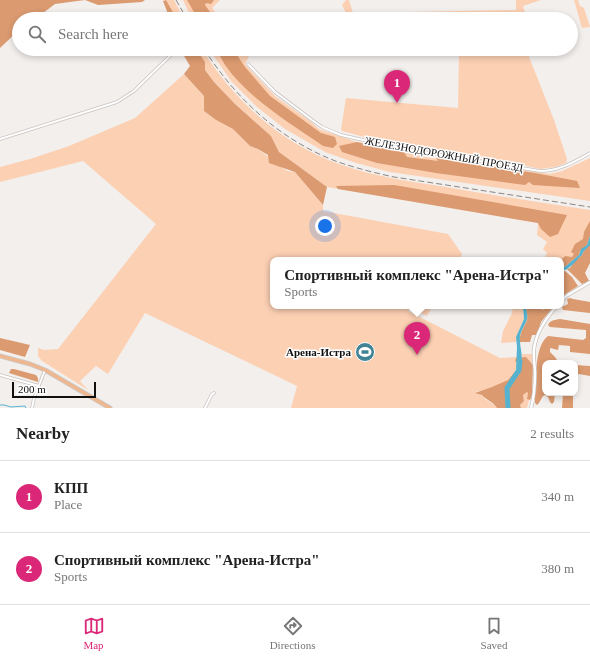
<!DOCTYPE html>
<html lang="en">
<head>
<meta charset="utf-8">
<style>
	:root { --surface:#fff; --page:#f2f2f2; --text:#222; --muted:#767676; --line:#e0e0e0; --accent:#db2777 }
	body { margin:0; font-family:"Times New Roman",serif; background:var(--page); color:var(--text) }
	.controls { position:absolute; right:12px; bottom:12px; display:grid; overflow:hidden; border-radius:8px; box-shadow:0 2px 6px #0003 }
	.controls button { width:36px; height:36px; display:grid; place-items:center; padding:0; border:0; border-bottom:1px solid var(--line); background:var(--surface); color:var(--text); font:20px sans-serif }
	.scale { position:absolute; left:12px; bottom:10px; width:84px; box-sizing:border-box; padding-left:4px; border:2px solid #11100f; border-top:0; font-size:11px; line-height:14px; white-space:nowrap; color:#11100f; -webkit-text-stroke:3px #fff; paint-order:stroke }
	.you { position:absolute; left:325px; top:226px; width:14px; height:14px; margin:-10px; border:3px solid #fff; border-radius:50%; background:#1a73e8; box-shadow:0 0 0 6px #1a73e833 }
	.badge { display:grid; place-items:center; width:26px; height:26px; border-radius:50%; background:var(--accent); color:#fff; font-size:13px; font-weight:700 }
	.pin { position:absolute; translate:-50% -33px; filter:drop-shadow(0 1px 2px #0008) }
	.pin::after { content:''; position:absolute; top:21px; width:14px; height:12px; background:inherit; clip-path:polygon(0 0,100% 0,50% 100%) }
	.popup { position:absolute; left:270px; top:257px; width:294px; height:52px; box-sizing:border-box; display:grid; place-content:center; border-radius:8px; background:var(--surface); filter:drop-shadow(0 1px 3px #0005); font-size:13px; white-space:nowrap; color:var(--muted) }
	.popup b { font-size:15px; color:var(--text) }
	.popup::after { content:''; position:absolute; left:50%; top:100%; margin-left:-8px; border:8px solid transparent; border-top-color:var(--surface) }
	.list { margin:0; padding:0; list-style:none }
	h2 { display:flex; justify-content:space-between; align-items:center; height:52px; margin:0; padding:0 16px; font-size:17px }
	h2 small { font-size:13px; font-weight:400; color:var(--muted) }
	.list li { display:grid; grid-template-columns:26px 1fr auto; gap:12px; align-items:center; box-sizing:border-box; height:72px; padding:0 16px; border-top:1px solid var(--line) }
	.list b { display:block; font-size:15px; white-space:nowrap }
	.list p { margin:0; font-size:13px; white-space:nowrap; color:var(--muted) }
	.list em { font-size:13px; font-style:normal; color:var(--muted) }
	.icon { flex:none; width:22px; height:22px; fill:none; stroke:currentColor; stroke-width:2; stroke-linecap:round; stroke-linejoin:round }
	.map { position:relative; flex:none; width:590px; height:408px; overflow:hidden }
	.search { position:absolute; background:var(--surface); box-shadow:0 2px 6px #0003; left:12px; right:12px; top:12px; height:44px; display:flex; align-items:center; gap:10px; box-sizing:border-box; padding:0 14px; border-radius:22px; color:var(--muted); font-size:15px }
	.sheet { height:196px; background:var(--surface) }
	nav { display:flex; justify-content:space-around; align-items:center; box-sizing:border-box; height:56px; border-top:1px solid var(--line); background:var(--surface); font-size:11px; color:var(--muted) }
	nav a { display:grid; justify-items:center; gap:2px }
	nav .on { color:var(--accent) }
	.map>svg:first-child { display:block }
	.green { fill:#fcd0b3 }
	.forest { fill:#db9a6f }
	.water { fill:#55b3cf }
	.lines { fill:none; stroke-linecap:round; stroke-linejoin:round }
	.stream { stroke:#55b3cf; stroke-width:1 }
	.river { stroke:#55b3cf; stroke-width:5 }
	.minor-casing { stroke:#c7c3c1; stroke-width:3.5 }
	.tertiary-casing { stroke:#c7c3c1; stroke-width:4 }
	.primary-casing { stroke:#cbcaca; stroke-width:5 }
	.minor { stroke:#fff; stroke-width:2 }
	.tertiary { stroke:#fff; stroke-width:2.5 }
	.primary { stroke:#efb78f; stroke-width:3.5 }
	.rail { stroke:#898684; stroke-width:1; stroke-dasharray:6 3; stroke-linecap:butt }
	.labels { text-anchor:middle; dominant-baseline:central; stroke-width:3; stroke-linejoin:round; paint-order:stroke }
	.street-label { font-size:11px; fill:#11100f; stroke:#fff }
	.poi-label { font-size:11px; font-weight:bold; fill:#11100f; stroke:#fff; text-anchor:end }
</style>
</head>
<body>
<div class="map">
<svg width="590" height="408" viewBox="0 0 590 408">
	<rect width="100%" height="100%" fill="#f3efed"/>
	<path class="green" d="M162,0H174L184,19H177L166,0Z
		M183,0H220L212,8L221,19H192Z
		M346,0H349L353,13L516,10V0H541L523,6L527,19H349L342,5Z
		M574,0H578L580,6L584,8L590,27L582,28Z
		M196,49H202C234,101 281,143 339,164C375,177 414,182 452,188C498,196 544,203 590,210V236L564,267L561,265V260H551L545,257L547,253L543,249L547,242L537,235L538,223L432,204L327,187L279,152L271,136L235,104L214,82L205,70V62Z
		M209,49H243L249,56L245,64L275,96L310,121L319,129L357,142L425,157L550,174L562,171L590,158V201L390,172L356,163L325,152L285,129L257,107L231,81Z
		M459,49H526L554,120L567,159L566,163L555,167L540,169L508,162L394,145L342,131L341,129L346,98L458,108Z
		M184,74L204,96V111L216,120L233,129L250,146L258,149L287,171L295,172L323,205V211L448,234L462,254L459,260H273V306H433L427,316L410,308L408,311L500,358L517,357C517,361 517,367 516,370C510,385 488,389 475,392L482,395L485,399L496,406L497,408H291L297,386L145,313L108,374L96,366L80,381L88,390L42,361L38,356V348L44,350L58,349L156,224L83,161L0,182V167L30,159L69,146L135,118Z
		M513,306H523L524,319L520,327L516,342L501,343L503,331L512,313Z
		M522,354H532L531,393L527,408H521L520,405L524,401L523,395Z"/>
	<path class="forest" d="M0,0H85L55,4L35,19H19V30L0,48Z
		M85,0H145L142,2L98,5Z
		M166,0L177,19H170L163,1Z
		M187,0H214L211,4L206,3L205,5L215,19H198Z
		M180,49H196L205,62V70L214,82L235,104L271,136L279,152L327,187L323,205L295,172L269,163L268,155L258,149L250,146L233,129L216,120L204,111V96L184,74L190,66Z
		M216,49H233L245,67L270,96L321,133L335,137L337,144L333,148L323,146C289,122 249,99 225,65C222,60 219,54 216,49Z
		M357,142L404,152L407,157L438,161L436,158L535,173L577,181L580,188L533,185L529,182L525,185L436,173L377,163L342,152L339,146Z
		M394,185L567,215L558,234L550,237L541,229L538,223L338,189L336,186Z
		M590,221V236L587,245L580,251L579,255L566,266L564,267L561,265V260L565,256L572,257L574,254L571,252L575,244L583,239L584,232Z
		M590,244V263L585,273L589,281L582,284L567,269L570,268L574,262L582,255L583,252Z
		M561,271H565L572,277L578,286L561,297V289L563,288L561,284Z
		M570,298L573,299L590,302V313L563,310L562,307L568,304L567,299Z
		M526,306H541L540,308L543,310L545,306H554L541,322L537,335H532L530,342H520C519,333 524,327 527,320C528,315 526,310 526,306Z
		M560,319L590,324V354L570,352V346L559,345L558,350L550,348V352L555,357L559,363H545V393H555L554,402L552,404L550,402L548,397L545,395L543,396L539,403L537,405L535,403V400C536,383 534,346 548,336L583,340L586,338V330L550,327L548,325C550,320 555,320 560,319Z
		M0,338L30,345L25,357L0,350Z
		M526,357L533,365L532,396L530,400L527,399L528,393L527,392L523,395L524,401L520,405L521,408H497C494,402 486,400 482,395L475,393L492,387L508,380L521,365L515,361L516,358Z
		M575,365L590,366V376L579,374L575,376Z
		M11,369H14L36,375L38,378V382L9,373Z
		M563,393H573V408H562Z"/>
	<path class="water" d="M590,236V245L583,252L582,255C575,261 570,270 561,271V269L566,266L579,255L581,249L587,245Z
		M523,306H526C526,310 528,315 527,319C525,326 519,332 520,340C520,353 526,359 516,370L517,347L516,337L524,319Z"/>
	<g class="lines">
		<path class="stream" d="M0,405H4L11,407L25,406L26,408"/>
		<path class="river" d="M508,408L507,388L519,370L520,361"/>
		<g class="minor-casing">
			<path id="minor" d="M248,64L275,92L312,120L322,127L341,135L399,148L540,171C559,171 574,162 590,153
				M0,139L117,102L134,91L177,49
				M0,375L39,386
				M32,408L34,398L45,370
				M205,408L212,394L214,393"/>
		</g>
		<g class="tertiary-casing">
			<path id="tertiary" d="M561,302L566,296L590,282
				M531,408C534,397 535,386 535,374C535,366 533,357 534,349C536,332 546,318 557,306"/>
		</g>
		<g class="primary-casing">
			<path id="primary" d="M0,356L30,364L45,370L110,408"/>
		</g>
		<use href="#minor" class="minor"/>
		<use href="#tertiary" class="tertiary"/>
		<use href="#primary" class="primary"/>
		<path class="rail" d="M176,0L187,19
			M204,49C237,100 280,140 338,162C356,168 375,173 394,177L590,207"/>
	</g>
	<defs>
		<g id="stadium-disc" transform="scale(1)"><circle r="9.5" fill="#418295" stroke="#fff"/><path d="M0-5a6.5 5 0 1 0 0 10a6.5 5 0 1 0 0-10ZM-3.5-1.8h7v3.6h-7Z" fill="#fff"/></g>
	</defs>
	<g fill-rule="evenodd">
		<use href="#stadium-disc" x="365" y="352"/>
	</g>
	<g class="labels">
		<g class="street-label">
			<text transform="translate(444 154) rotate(10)">ЖЕЛЕЗНОДОРОЖНЫЙ ПРОЕЗД</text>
		</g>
		<g class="poi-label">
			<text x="351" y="352">Арена-Истра</text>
		</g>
	</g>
</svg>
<div class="controls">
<button><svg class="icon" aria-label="layers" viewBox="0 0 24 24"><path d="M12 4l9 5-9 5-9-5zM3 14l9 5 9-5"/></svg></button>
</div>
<div class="scale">200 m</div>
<div class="you"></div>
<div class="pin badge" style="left:397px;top:103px">1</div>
<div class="pin badge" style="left:417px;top:355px">2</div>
<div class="popup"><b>Спортивный комплекс &quot;Арена-Истра&quot;</b>Sports</div>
<div class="search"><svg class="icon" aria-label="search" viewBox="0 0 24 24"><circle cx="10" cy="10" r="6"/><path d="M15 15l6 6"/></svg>Search here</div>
</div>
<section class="sheet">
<h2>Nearby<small>2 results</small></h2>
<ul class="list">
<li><span class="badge">1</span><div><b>КПП</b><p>Place</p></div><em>340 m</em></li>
<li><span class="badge">2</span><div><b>Спортивный комплекс &quot;Арена-Истра&quot;</b><p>Sports</p></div><em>380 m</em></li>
</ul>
</section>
<nav>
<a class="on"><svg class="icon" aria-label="map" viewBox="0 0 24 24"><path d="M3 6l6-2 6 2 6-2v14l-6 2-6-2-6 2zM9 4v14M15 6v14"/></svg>Map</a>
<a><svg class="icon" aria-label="directions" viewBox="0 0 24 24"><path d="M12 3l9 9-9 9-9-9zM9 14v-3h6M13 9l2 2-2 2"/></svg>Directions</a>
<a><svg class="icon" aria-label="saved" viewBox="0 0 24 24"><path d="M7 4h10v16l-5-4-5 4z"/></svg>Saved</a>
</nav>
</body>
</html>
